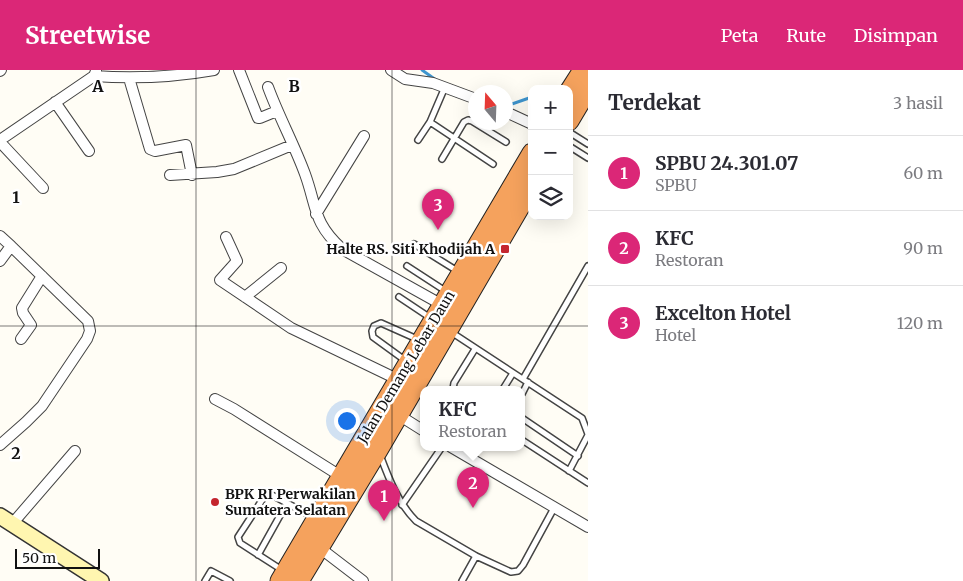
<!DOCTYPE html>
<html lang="id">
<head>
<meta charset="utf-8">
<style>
	:root { --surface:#fff; --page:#f7f7f7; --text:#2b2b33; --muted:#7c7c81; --line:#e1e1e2; --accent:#db2777 }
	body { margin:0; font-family:Merriweather,serif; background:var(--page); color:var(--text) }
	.controls { position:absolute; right:15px; top:15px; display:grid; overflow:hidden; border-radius:10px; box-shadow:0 5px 20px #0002 }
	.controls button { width:45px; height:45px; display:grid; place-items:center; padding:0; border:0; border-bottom:1px solid var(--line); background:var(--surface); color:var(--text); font:25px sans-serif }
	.compass { position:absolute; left:468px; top:15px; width:45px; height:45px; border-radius:50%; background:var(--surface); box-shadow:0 5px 20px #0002; rotate:341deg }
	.scale { position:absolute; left:15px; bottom:12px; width:85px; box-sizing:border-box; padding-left:5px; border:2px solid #111; border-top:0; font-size:14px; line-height:18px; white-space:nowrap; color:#111; -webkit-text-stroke:4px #fff; paint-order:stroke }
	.you { position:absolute; left:346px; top:350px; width:18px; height:18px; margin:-12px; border:4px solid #fff; border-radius:50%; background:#1a73e8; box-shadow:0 0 0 8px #1a73e833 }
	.badge { display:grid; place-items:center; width:32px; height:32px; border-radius:50%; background:var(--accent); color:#fff; font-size:16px; font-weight:700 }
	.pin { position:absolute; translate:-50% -41px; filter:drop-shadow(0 1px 2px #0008) }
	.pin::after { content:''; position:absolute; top:26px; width:18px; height:15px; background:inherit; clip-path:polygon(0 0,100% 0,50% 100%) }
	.popup { position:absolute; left:420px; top:316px; width:105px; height:65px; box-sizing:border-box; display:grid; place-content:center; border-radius:10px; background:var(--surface); filter:drop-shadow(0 1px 4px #0005); font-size:16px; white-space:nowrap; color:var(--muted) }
	.popup b { font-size:19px; color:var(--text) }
	.popup::after { content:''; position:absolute; left:50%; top:100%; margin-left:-10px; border:10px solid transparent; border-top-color:var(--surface) }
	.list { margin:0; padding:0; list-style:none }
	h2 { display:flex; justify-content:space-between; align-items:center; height:65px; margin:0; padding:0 20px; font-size:21px }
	h2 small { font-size:16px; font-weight:400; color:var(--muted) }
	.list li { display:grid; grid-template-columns:32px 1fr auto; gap:15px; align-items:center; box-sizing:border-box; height:75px; padding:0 20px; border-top:1px solid var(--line) }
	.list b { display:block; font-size:19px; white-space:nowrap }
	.list p { margin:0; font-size:16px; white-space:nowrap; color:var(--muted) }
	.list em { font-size:16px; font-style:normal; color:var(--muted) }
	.icon { flex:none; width:28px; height:28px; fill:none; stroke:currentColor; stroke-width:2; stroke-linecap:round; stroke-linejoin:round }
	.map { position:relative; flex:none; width:588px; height:511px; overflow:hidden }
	header { display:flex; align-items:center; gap:30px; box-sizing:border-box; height:70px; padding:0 25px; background:var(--accent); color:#fff }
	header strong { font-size:24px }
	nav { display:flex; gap:28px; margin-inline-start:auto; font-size:18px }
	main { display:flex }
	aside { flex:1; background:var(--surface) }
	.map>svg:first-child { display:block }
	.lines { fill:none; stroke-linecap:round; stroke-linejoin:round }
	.stream { stroke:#3f96cf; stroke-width:3 }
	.lane-casing { stroke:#444; stroke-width:8 }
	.street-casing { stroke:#444; stroke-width:12 }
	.secondary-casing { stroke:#333; stroke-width:18 }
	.highway-casing { stroke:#222; stroke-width:21 }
	.lane { stroke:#fff; stroke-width:5 }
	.street { stroke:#fff; stroke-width:10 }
	.secondary { stroke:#fff6b0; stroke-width:15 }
	.highway { stroke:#f5a25d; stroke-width:19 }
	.grid { fill:none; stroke:#111; stroke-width:1; stroke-opacity:0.55 }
	.poi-dot { fill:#c4262e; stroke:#fff; stroke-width:2 }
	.labels { text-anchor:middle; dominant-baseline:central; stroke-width:5; stroke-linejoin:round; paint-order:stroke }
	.poi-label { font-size:14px; font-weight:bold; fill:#111; stroke:#fff; text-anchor:end }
	.street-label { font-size:14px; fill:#111; stroke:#fff }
	.grid-label { font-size:16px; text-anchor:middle; font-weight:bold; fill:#111; stroke:#fff; stroke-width:5; stroke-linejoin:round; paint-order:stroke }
</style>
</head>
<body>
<header>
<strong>Streetwise</strong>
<nav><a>Peta</a><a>Rute</a><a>Disimpan</a></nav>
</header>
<main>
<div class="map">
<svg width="588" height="511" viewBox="0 0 588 511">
	<rect width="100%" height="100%" fill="#fffdf5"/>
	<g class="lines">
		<path class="stream" d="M422,0L436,10
			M506,36L532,27"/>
		<g class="lane-casing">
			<path id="lane" d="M430,52L493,94
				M569,62L588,74
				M418,70L430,52L445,17
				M569,76L588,88
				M442,89L464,52L468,50L472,51L506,72
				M414,174L459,202
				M407,196L447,222
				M399,227L432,249
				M451,262L582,348L588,364
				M406,291L373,267L372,261L374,256L381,253L417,269
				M523,309L588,196
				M453,319L454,313L475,279
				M503,319L513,303
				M522,324L528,312
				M522,348L578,386
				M522,370L588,413
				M380,385C389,409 398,433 416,451L476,486L511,502L518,501L523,495L554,438
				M569,401L588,365
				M402,435L442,377
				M258,485L287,433
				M282,500L240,473L238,467L266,424H270L313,447
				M205,511L211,501L230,511
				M462,511L476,486"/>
		</g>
		<g class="street-casing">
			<path id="street" d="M239,0L258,48H260L277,41
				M391,0L405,9L433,13L476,29
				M0,1L1,0
				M94,6C135,9 174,7 214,0
				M129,8L150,79L155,81L186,75L192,105
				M268,17C279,47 294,74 305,104C317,137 313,153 342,179L446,237
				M55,32L89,81
				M506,42L532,54
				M0,70L94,6L96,1
				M0,72L43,118
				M170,105L217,102L234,99L292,75
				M316,144L364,66
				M0,166L11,176
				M226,167L237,191L220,210L291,258L399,310
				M0,191L11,176L88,251L90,261L87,269L42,336L26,352L0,375
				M245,227L281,198
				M21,269L31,255L23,243L22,238L42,206
				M215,329L234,339L342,407
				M397,344L424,361
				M451,377L588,457
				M12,454L75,381
				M316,475L363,511"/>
		</g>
		<g class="secondary-casing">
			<path id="secondary" d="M0,446L101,511"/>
		</g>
		<g class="highway-casing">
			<path id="highway" d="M569,22L583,0
				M569,51L588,19
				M280,511L532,83
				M299,511L378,380L532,116"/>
		</g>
		<use href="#lane" class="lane"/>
		<use href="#street" class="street"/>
		<use href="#secondary" class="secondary"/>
		<use href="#highway" class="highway"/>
	</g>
	<path class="grid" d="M196,0V511M392,0V511M0,256H588"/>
	<g class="poi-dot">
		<rect x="500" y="174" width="10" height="10" rx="2.5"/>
		<circle cx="215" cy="432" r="5"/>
	</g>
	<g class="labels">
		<g class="poi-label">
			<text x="495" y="179">Halte RS. Siti Khodijah A</text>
			<text x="225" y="424" text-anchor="start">BPK RI Perwakilan<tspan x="225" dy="16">Sumatera Selatan</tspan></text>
		</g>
		<g class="street-label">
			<text transform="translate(406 297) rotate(-59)">Jalan Demang Lebar Daun</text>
		</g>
	</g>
	<g class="grid-label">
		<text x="98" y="22">A</text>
		<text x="294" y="22">B</text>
		<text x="16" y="133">1</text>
		<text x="16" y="389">2</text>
	</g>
</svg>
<div class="controls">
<button>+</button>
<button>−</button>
<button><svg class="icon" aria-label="layers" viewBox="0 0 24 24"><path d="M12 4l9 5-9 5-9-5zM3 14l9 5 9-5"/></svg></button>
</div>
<svg class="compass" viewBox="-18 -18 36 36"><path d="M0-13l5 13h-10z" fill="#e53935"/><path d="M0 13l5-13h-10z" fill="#7c7c81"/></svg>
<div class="scale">50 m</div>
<div class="you"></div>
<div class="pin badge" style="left:384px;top:451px">1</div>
<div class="pin badge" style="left:473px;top:438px">2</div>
<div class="popup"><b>KFC</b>Restoran</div>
<div class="pin badge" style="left:438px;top:160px">3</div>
</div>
<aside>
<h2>Terdekat<small>3 hasil</small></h2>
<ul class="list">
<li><span class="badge">1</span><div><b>SPBU 24.301.07</b><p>SPBU</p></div><em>60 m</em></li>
<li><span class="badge">2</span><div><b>KFC</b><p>Restoran</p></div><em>90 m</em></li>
<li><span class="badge">3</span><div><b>Excelton Hotel</b><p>Hotel</p></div><em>120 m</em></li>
</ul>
</aside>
</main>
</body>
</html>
